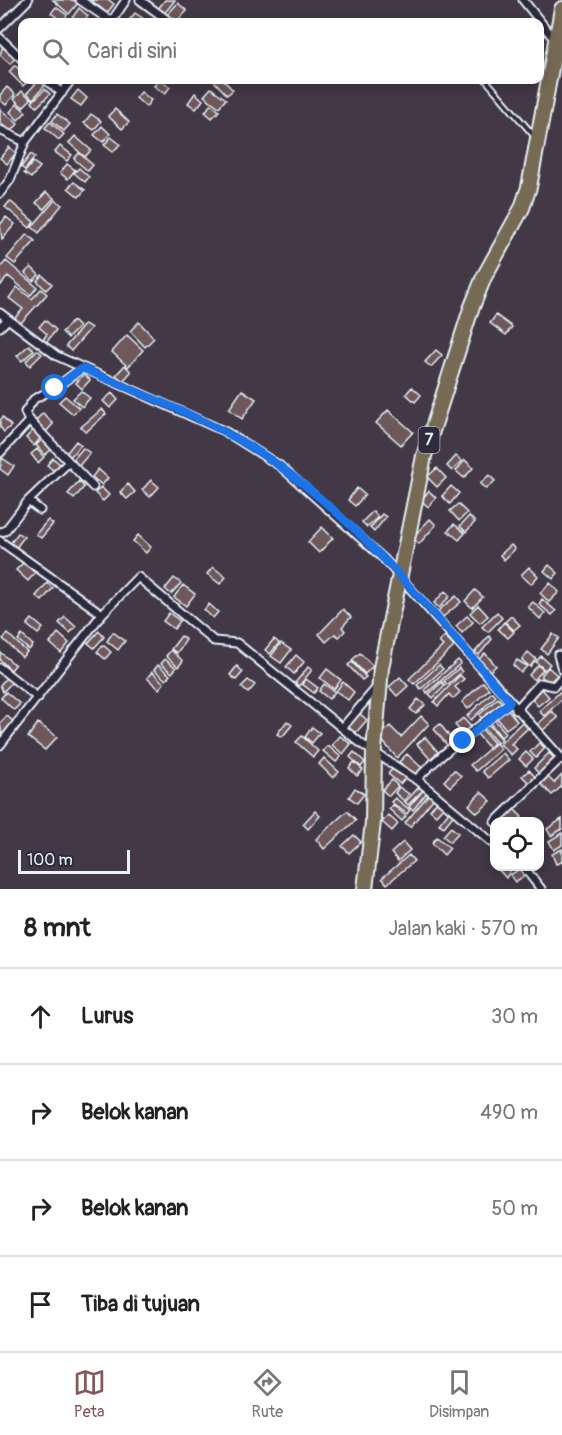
<!DOCTYPE html>
<html lang="id">
<head>
<meta charset="utf-8">
<style>
	:root { --surface:#fff; --page:#f6f6f6; --text:#222; --muted:#767676; --line:#e0e0e0; --accent:#85585c }
	body { margin:0; font-family:Pangolin,sans-serif; background:var(--page); color:var(--text) }
	.controls { position:absolute; right:18px; bottom:18px; display:grid; overflow:hidden; border-radius:12px; box-shadow:0 3px 15px #0003 }
	.controls button { width:54px; height:54px; display:grid; place-items:center; padding:0; border:0; border-bottom:2px solid var(--line); background:var(--surface); color:var(--text); font:30px sans-serif }
	.scale { position:absolute; left:18px; bottom:15px; width:112px; box-sizing:border-box; padding-left:6px; border:3px solid #e8f1f8; border-top:0; font-size:16px; line-height:21px; white-space:nowrap; color:#e8f1f8; -webkit-text-stroke:4px #2f2a3d; paint-order:stroke }
	.stop { position:absolute; width:18px; height:18px; margin:-14px; border:4px solid #1a73e8; border-radius:50%; background:#fff }
	.stop.end { background:#1a73e8; border-color:#fff; box-shadow:0 2px 6px #0008 }
	.list { margin:0; padding:0; list-style:none }
	h2 { display:flex; justify-content:space-between; align-items:center; height:78px; margin:0; padding:0 24px; font-size:26px }
	h2 small { font-size:20px; font-weight:400; color:var(--muted) }
	.list li { display:grid; grid-template-columns:39px 1fr auto; gap:18px; align-items:center; box-sizing:border-box; height:96px; padding:0 24px; border-top:2px solid var(--line) }
	.list b { display:block; font-size:22px; white-space:nowrap }
	.list em { font-size:20px; font-style:normal; color:var(--muted) }
	.icon { flex:none; width:33px; height:33px; fill:none; stroke:currentColor; stroke-width:2; stroke-linecap:round; stroke-linejoin:round }
	.map { position:relative; flex:none; width:562px; height:889px; overflow:hidden }
	.search { position:absolute; background:var(--surface); box-shadow:0 3px 15px #0003; left:18px; right:18px; top:18px; height:66px; display:flex; align-items:center; gap:15px; box-sizing:border-box; padding:0 21px; border-radius:12px; color:var(--muted); font-size:22px }
	.sheet { height:462px; background:var(--surface) }
	nav { display:flex; justify-content:space-around; align-items:center; box-sizing:border-box; height:84px; border-top:2px solid var(--line); background:var(--surface); font-size:16px; color:var(--muted) }
	nav a { display:grid; justify-items:center; gap:3px }
	nav .on { color:var(--accent) }
	.map>svg:first-child { display:block }
	.building { fill:#6e585c; stroke:#e8f1f8; stroke-width:1.5 }
	.lines { fill:none; stroke-linecap:round; stroke-linejoin:round }
	.lane-casing { stroke:#e8f1f8; stroke-width:8 }
	.street-casing { stroke:#e8f1f8; stroke-width:11 }
	.highway-casing { stroke:#e8f1f8; stroke-width:18 }
	.lane { stroke:#2f2a3d; stroke-width:4 }
	.street { stroke:#2f2a3d; stroke-width:7 }
	.highway { stroke:#776a54; stroke-width:14 }
	.route { stroke:#1a73e8; stroke-width:8 }
	.labels { text-anchor:middle; dominant-baseline:central; stroke-width:6; stroke-linejoin:round; paint-order:stroke }
	.shield { fill:#2f2a3d; stroke:#b0b5c0; stroke-width:1.5 }
	.shield-label { font-size:16px; font-weight:bold; fill:#e8f1f8 }
</style>
</head>
<body>
<div class="map">
<svg width="562" height="889" viewBox="0 0 562 889">
	<rect width="100%" height="100%" fill="#423846"/>
	<filter id="ink" filterUnits="userSpaceOnUse"><feTurbulence type="fractalNoise" baseFrequency=".0167" numOctaves="2"/><feDisplacementMap in="SourceGraphic" scale="12" xChannelSelector="R" yChannelSelector="G"/><feConvolveMatrix kernelMatrix="1 2 1 2 8 2 1 2 1" color-interpolation-filters="sRGB"/></filter>
	<g filter="url(#ink)">
		<path class="building" d="M53,0H73L78,3L69,14Z
			M91,0H109L114,4L107,13Z
			M165,0H175L164,14L158,9Z
			M178,3L187,11L176,22H173L166,16Z
			M56,7L67,15L63,22L51,13Z
			M79,8L88,16L83,22H78L72,18Z
			M135,13L147,21L146,22H135L130,19Z
			M3,45L16,57L10,64L0,55Z
			M15,65L22,73V80H29L23,86L9,72Z
			M39,80L47,83L33,99L27,93Z
			M160,80L170,87L165,94L154,86Z
			M216,80H223L233,90L227,95L214,81Z
			M7,87L15,94L6,105L0,100V95Z
			M211,88L226,99L219,107L204,96Z
			M45,89L50,94L37,107L32,102Z
			M78,90L87,98L81,106L71,99Z
			M22,91L31,99L23,107L14,99Z
			M141,92L151,100L146,107L136,98Z
			M195,93L203,100L196,109L188,103Z
			M17,104L26,112L18,120L10,112Z
			M211,104L219,111L212,118L205,112Z
			M0,109L18,124L11,132L0,123Z
			M115,109L129,122L122,129L108,116Z
			M57,114L70,124L64,131L52,121Z
			M91,114L101,121L94,130L84,123Z
			M50,122L64,134L59,140L45,128Z
			M102,126L110,134L103,142L94,135Z
			M75,136L91,150L85,157L69,143Z
			M111,137L120,144L113,152L104,145Z
			M60,146L72,155L67,161L55,152Z
			M9,147L16,153L7,164L0,158Z
			M79,153L93,165L88,171L74,159Z
			M31,154L35,157L25,170L21,167Z
			M33,162L40,167L31,178L24,173Z
			M67,164L75,170L68,179L60,173Z
			M79,168L89,177L85,182L74,173Z
			M74,182L85,190L79,197L68,188Z
			M46,192L54,198L44,209L36,203Z
			M55,200L62,205L39,233L32,227Z
			M10,201L34,222L30,228L5,207Z
			M6,217L15,224L2,239L0,225Z
			M27,234L35,241L15,264L7,258Z
			M6,261L37,287L31,295L8,276L0,286V268Z
			M31,267L39,275L33,281L25,273Z
			M42,275L52,284L46,290L37,281Z
			M17,287L32,299L41,289L47,294L20,324L14,319L23,309L9,298Z
			M496,315L512,327L506,335L490,323Z
			M45,320L56,330L45,344L42,341L47,334L39,327Z
			M73,321L79,327L68,338L62,332Z
			M139,322L154,338L145,347L130,331Z
			M85,324L91,328L71,351L66,346Z
			M127,335L143,350L128,367L112,352Z
			M29,345L34,350L22,361L17,356Z
			M37,350L42,354L30,366L26,361Z
			M436,350L442,355L431,367L425,362Z
			M125,365L131,372L123,381L116,375Z
			M84,374L90,380L82,389L76,383Z
			M412,387L421,395L415,402L406,394Z
			M242,390L256,399L242,419L229,409Z
			M81,391L90,398L82,407L73,399Z
			M112,393L118,400L110,408L103,401Z
			M65,396L79,408L73,414L59,402Z
			M102,409L106,414L86,432L81,427Z
			M388,410L413,432L401,445L376,423Z
			M43,413L53,424L45,433L34,422Z
			M3,417L11,426L4,432L0,427V420Z
			M34,429L42,436L34,446L26,438Z
			M43,439L52,449L45,455L36,445Z
			M76,441L81,445L68,459L64,456Z
			M83,448L90,453L77,468L71,462Z
			M37,449L44,457L38,463L31,454Z
			M456,456L462,461L452,471L447,466Z
			M2,458L14,466L8,475L0,469Z
			M53,458L61,465L55,472L47,465Z
			M465,460L473,468L464,478L456,471Z
			M437,468L446,478L437,487L427,477Z
			M98,469L108,478L102,485L92,477Z
			M489,475L495,481L486,489L480,484Z
			M151,480L159,487L150,497L142,490Z
			M79,481L84,487L74,499L68,494Z
			M128,484L135,492L127,499L120,492Z
			M451,486L459,493L450,504L442,496Z
			M101,487L109,495L103,501L95,493Z
			M357,488L365,495L355,506L348,500Z
			M429,491L436,498L428,507L421,500Z
			M458,504L467,513L459,521L450,511Z
			M373,511L378,517L367,527L362,522Z
			M382,514L386,517L374,532L370,528Z
			M469,516L475,522L466,532L460,526Z
			M430,519L436,525L419,544L412,538Z
			M48,520L53,524L41,538L36,534Z
			M454,524L465,533L459,540L448,531Z
			M322,527L333,538L319,553L308,542Z
			M18,533L24,537L16,548L10,544Z
			M138,535L151,547L146,553L133,541Z
			M511,545L515,549L504,560L500,555Z
			M24,562L35,573L28,581L16,570Z
			M549,565L558,573L553,579L544,571Z
			M213,567L226,577L220,584L207,574Z
			M529,567L538,576L531,584L521,575Z
			M174,578L181,583L171,594L165,589Z
			M47,583L53,588L42,601L36,596Z
			M550,583L559,592L549,602L540,593Z
			M183,585L195,594L186,606L174,597Z
			M475,590L483,597L472,608L465,601Z
			M445,591L450,596L439,608L434,603Z
			M456,596L461,602L443,617L438,611Z
			M542,599L556,611L552,615L539,604Z
			M533,602L545,613L540,619L528,607Z
			M209,604L218,612L213,618L204,610Z
			M478,605L488,616L480,623L470,613Z
			M343,609L351,617L342,627L345,631L339,637L335,634L326,642L319,634Z
			M497,612L502,618L488,632L482,627Z
			M169,613L180,621L174,629L163,621Z
			M467,616L473,622L462,633L456,626Z
			M511,616L520,625L514,630L505,622Z
			M65,617L76,627L70,633L59,623Z
			M32,619L43,628L38,634L27,625Z
			M504,622L514,632L508,638L498,629Z
			M99,631L104,637L94,648L88,643Z
			M113,632L125,641L118,650L107,641Z
			M58,633L69,643L61,653L50,643Z
			M8,634L27,652L22,657L3,639Z
			M553,634L559,638L547,654L541,649Z
			M22,635L33,645L29,650L18,640Z
			M181,636L186,640L177,653L171,649Z
			M445,636L454,647L414,684L409,679L443,646L439,642Z
			M489,636L492,639L479,655L475,652Z
			M274,639L279,643L270,654L265,650Z
			M281,643L291,650L281,663L271,656Z
			M103,645L111,652L105,659L97,652Z
			M171,650L183,661L178,667L166,656Z
			M0,652L15,665L11,670L0,660Z
			M528,652L536,659L530,667L522,660Z
			M360,653L373,666L365,674L352,660Z
			M485,653L496,666L490,671L479,659Z
			M296,655L304,662L294,674L286,667Z
			M541,656L550,664L545,670L536,662Z
			M165,659L176,668L172,673L161,664Z
			M458,660L461,663L427,693L425,689Z
			M517,660L527,666L521,673L513,665Z
			M352,662L366,677L362,680L348,665Z
			M158,665L170,675L166,680L154,670Z
			M439,665L443,669L421,689L417,685Z
			M538,665L543,670L534,680L529,675Z
			M237,666L243,672L236,680L230,675Z
			M308,667L312,670L299,686L295,683Z
			M548,667L557,675L549,683L541,676Z
			M459,668L462,672L447,685L444,681Z
			M327,669L341,680L334,689L320,678Z
			M152,672L164,683L159,689L147,678Z
			M460,675L464,679L455,687L460,692L453,699L449,694L438,706L434,702Z
			M7,677L12,682L3,692L0,685Z
			M400,677L408,686L397,696L389,687Z
			M306,679L318,688L314,693L302,684Z
			M248,680L255,685L248,693L241,687Z
			M343,682L354,692L348,700L336,691Z
			M442,682L445,686L433,698L429,694Z
			M483,682L489,689L468,709L462,702Z
			M324,684L335,692L329,699L319,691Z
			M541,688L549,697L538,706L530,697Z
			M562,690V699L544,716L539,711Z
			M6,692L20,704L14,710L1,698Z
			M492,692L496,696L471,720L467,716Z
			M498,698L503,703L484,721L479,715Z
			M418,699L425,705L416,714L410,709Z
			M507,708L517,721L506,729L496,717Z
			M552,711L558,718L543,730L538,724Z
			M359,713L367,720L353,736L345,728Z
			M7,716L14,722L2,735L0,723Z
			M421,716L429,724L397,758L379,737L390,726L401,737Z
			M463,718L472,728L464,735L455,725Z
			M494,719L506,733L501,737L490,723Z
			M287,721L292,725L282,737L277,734Z
			M522,722L528,728L511,744L517,749L511,755L500,744Z
			M38,723L57,737L45,750L28,737Z
			M440,724L453,741L447,745L434,729Z
			M488,724L502,739L497,743L484,728Z
			M312,727L320,733L312,743L305,737Z
			M482,729L494,743L489,748L477,734Z
			M302,736L318,751L313,757L296,742Z
			M340,736L351,744L343,754L332,745Z
			M425,737L438,752L430,759L417,744Z
			M496,743L501,749L476,771L470,765Z
			M539,743L545,748L536,758L530,752Z
			M328,746L341,757L336,762L323,751Z
			M354,752L365,762L361,767L350,757Z
			M526,752L533,759L526,766L519,759Z
			M503,753L509,760L488,778L482,771Z
			M549,753L555,759L539,774L534,768Z
			M407,754L422,768L415,776L399,762Z
			M324,758L339,772L333,778L319,764Z
			M354,762L363,770L357,776L349,768Z
			M394,767L406,777L400,784L388,774Z
			M454,770L461,776L450,787L444,781Z
			M529,770L537,779L531,785L522,776Z
			M562,775V786L552,795L540,783L547,776L554,783Z
			M392,780L398,786L389,796L382,790Z
			M421,785L425,788L408,805L405,802Z
			M399,787L409,794L404,801L395,793Z
			M355,788L364,794L357,803L349,797Z
			M425,788L428,791L413,810L409,807Z
			M481,792L491,801L477,813L469,805Z
			M429,794L434,798L410,827L405,823Z
			M395,798L410,810L407,814L391,802Z
			M438,800L445,805L436,815L430,810Z
			M393,805L406,816L402,821L389,809Z
			M451,809L456,812L444,827L439,824Z
			M514,809L522,817L517,822H504L502,819Z
			M315,811L320,816L308,829L303,824Z
			M347,811L356,820L324,849L316,839Z
			M388,815L398,824L392,831L382,822Z
			M562,819V829L551,836L547,829Z
			M451,827L458,833L450,842L443,836Z
			M562,833V845L554,850L549,841Z
			M354,835L361,842L349,853L342,846Z
			M437,837L450,848L444,855L432,843Z
			M403,842L410,850L398,861L391,853Z
			M562,849V862L556,864L552,854Z
			M409,855L414,861L387,884L382,878Z
			M499,866L512,868L506,878L497,868Z
			M521,868L526,875L515,882L510,875Z"/>
		<g class="lines">
			<g class="lane-casing">
				<path id="lane" d="M486,80L535,137"/>
			</g>
			<g class="street-casing">
				<path id="street" d="M80,0L112,22
					M140,0L170,22
					M523,0L555,40
					M111,22L126,0
					M0,28L28,0
					M0,38L22,59
					M46,80L62,93
					M0,130L25,142
					M0,193L10,180L25,142L71,80
					M0,313L57,356L226,432L280,466L384,559L562,759
					M0,327L8,319
					M82,368L55,388L34,399L25,412L28,419L93,487
					M0,453L30,420
					M28,501L40,510
					M0,532L5,531L28,501L69,462
					M0,541L102,614L0,745
					M102,614L138,577L214,641L237,643L363,745L420,782L494,844
					M558,655L562,669
					M0,668L38,698
					M516,710L540,683L554,686L562,677
					M342,728L377,687
					M416,780C444,750 478,728 510,702
					M495,822L561,758
					M523,866L541,889"/>
			</g>
			<g class="highway-casing">
				<path id="highway" d="M365,889L373,822L374,751L381,668L424,456L471,309L484,277L522,208L529,187L562,9"/>
			</g>
			<use href="#lane" class="lane"/>
			<use href="#street" class="street"/>
			<use href="#highway" class="highway"/>
		</g>
	</g>
	<g class="lines" filter="url(#ink)">
		<path class="route" d="M55,388L82,368C138,393 199,415 251,447C351,509 434,614 510,702L463,741"/>
	</g>
	<g class="labels">
		<rect class="shield" x="418.5" y="427" width="21" height="26" rx="4.5"/>
		<g class="shield-label">
			<text x="429" y="440">7</text>
		</g>
	</g>
</svg>
<div class="controls">
<button><svg class="icon" aria-label="locate" viewBox="0 0 24 24"><circle cx="12" cy="12" r="6"/><path d="M12 2v4M12 18v4M2 12h4M18 12h4"/></svg></button>
</div>
<div class="scale">100 m</div>
<div class="stop" style="left:55px;top:388px"></div>
<div class="stop end" style="left:463px;top:741px"></div>
<div class="search"><svg class="icon" aria-label="search" viewBox="0 0 24 24"><circle cx="10" cy="10" r="6"/><path d="M15 15l6 6"/></svg>Cari di sini</div>
</div>
<section class="sheet">
<h2>8 mnt<small>Jalan kaki · 570 m</small></h2>
<ul class="list">
<li><svg class="icon" aria-label="ahead" viewBox="0 0 24 24"><path d="M12 20V5M6 11l6-6 6 6"/></svg><div><b>Lurus</b></div><em>30 m</em></li>
<li><svg class="icon" aria-label="right" viewBox="0 0 24 24"><path d="M7 20v-9h11M14 6l5 5-5 5"/></svg><div><b>Belok kanan</b></div><em>490 m</em></li>
<li><svg class="icon" aria-label="right" viewBox="0 0 24 24"><path d="M7 20v-9h11M14 6l5 5-5 5"/></svg><div><b>Belok kanan</b></div><em>50 m</em></li>
<li><svg class="icon" aria-label="arrive" viewBox="0 0 24 24"><path d="M6 21V4h12l-3 4 3 4H6"/></svg><div><b>Tiba di tujuan</b></div></li>
</ul>
</section>
<nav>
<a class="on"><svg class="icon" aria-label="map" viewBox="0 0 24 24"><path d="M3 6l6-2 6 2 6-2v14l-6 2-6-2-6 2zM9 4v14M15 6v14"/></svg>Peta</a>
<a><svg class="icon" aria-label="directions" viewBox="0 0 24 24"><path d="M12 3l9 9-9 9-9-9zM9 14v-3h6M13 9l2 2-2 2"/></svg>Rute</a>
<a><svg class="icon" aria-label="saved" viewBox="0 0 24 24"><path d="M7 4h10v16l-5-4-5 4z"/></svg>Disimpan</a>
</nav>
</body>
</html>
